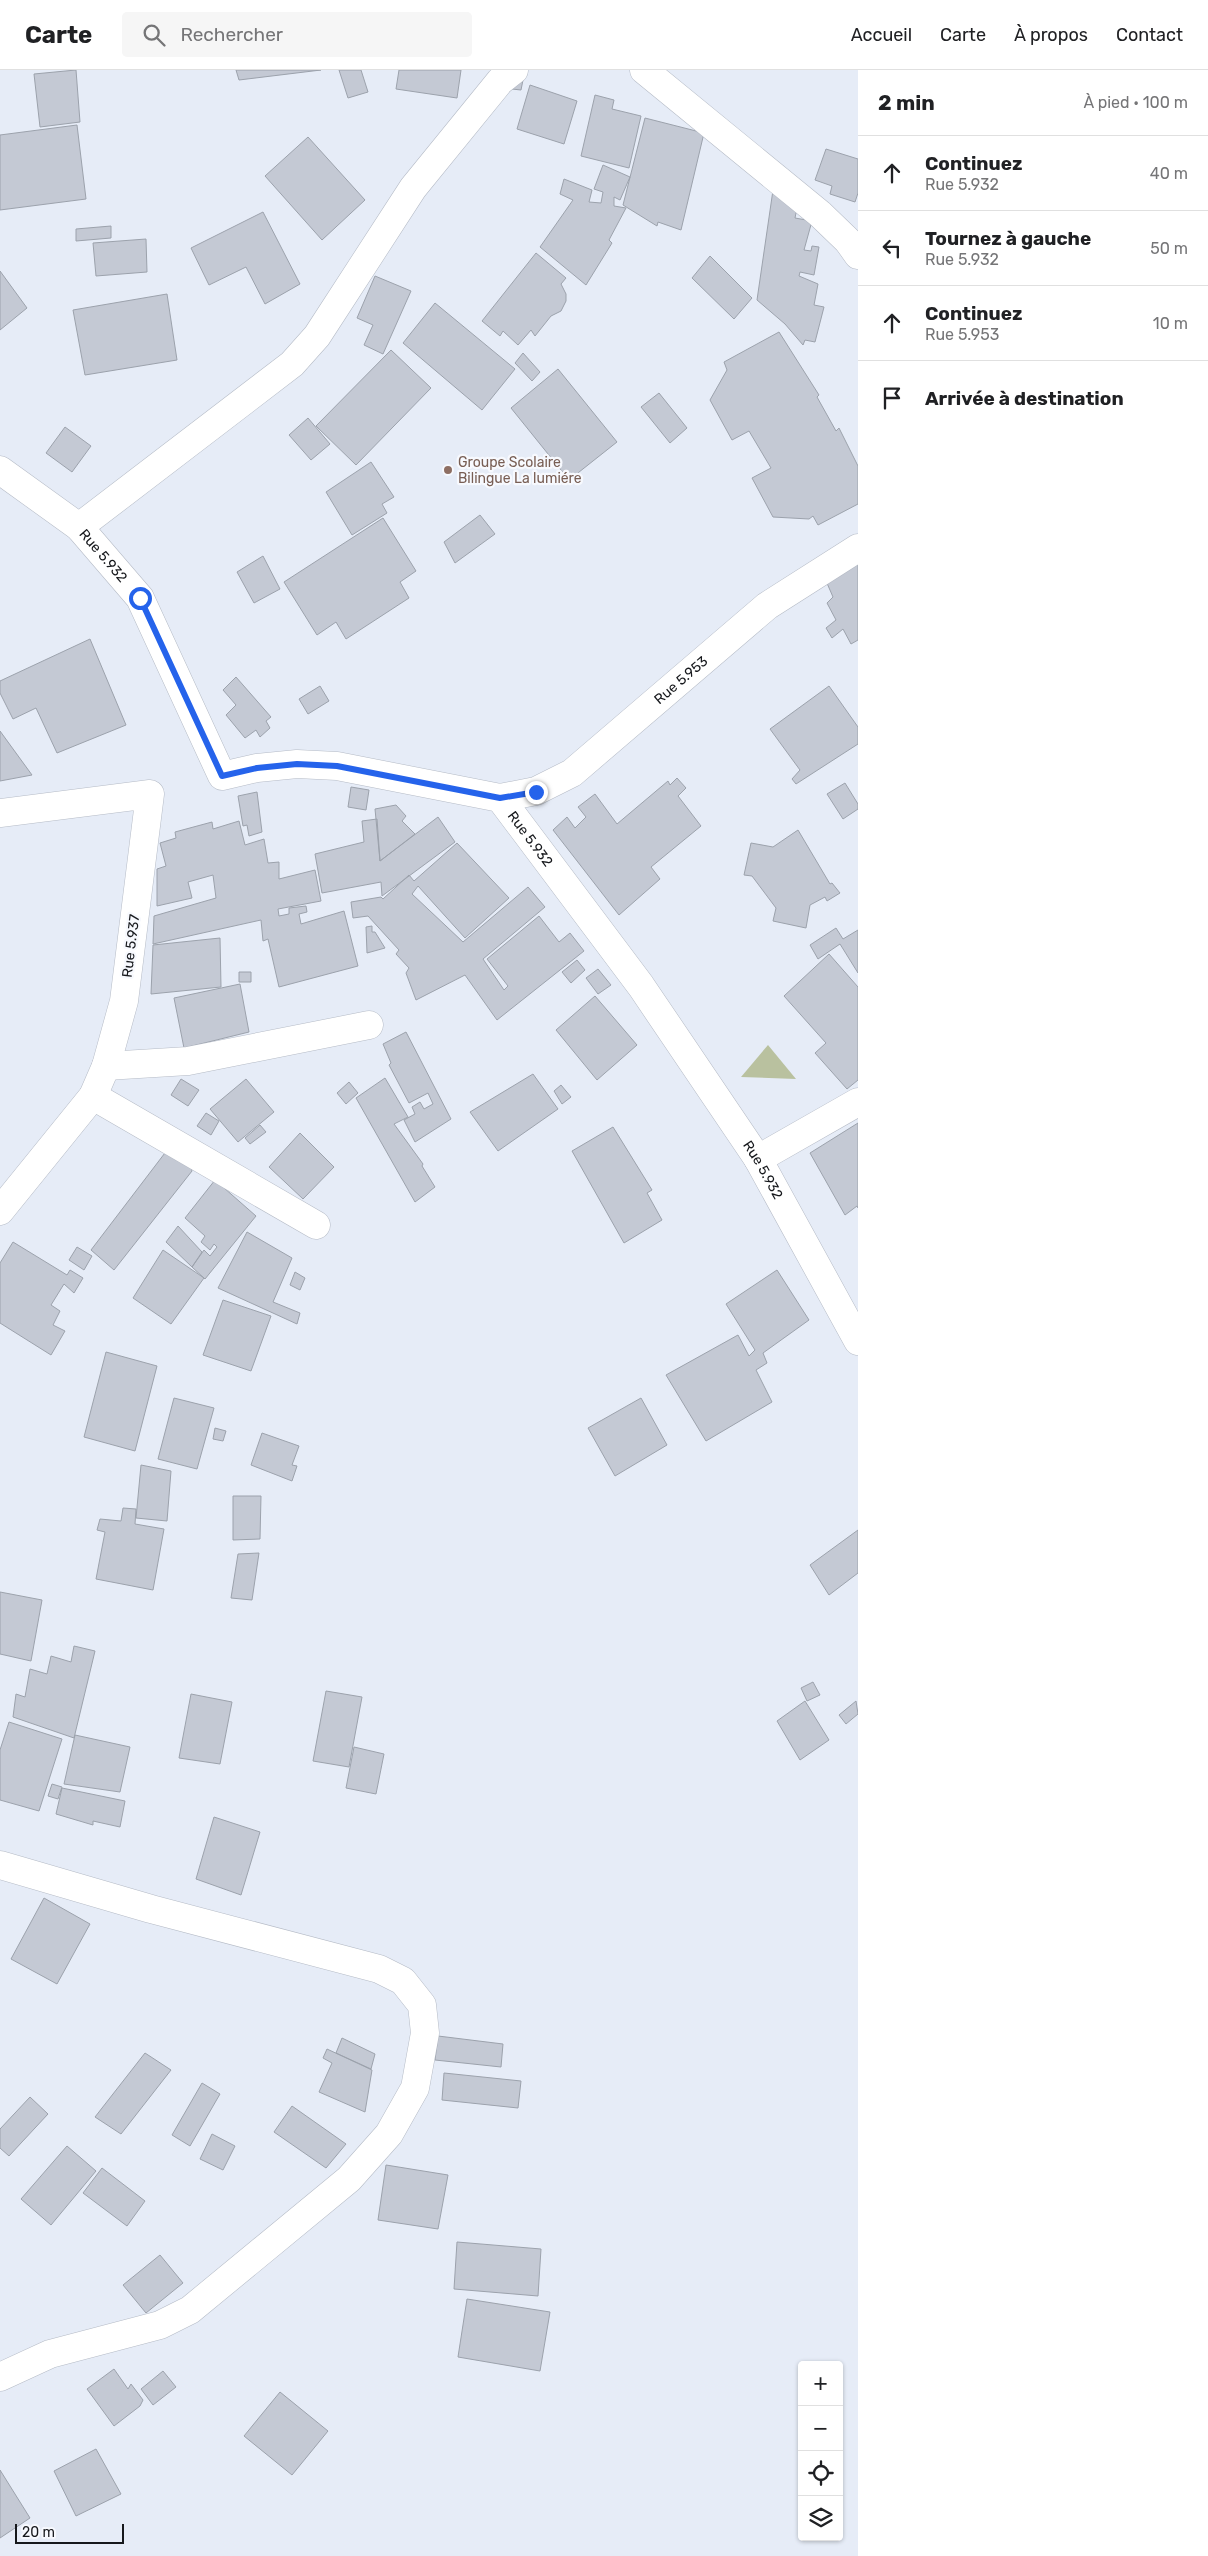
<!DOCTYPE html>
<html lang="fr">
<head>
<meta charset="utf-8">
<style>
	:root { --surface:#fff; --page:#f6f6f6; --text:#202124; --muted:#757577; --line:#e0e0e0 }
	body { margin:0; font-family:Rubik,sans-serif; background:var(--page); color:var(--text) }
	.controls { position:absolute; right:15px; bottom:15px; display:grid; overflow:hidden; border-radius:5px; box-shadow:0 1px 4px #0004 }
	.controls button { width:45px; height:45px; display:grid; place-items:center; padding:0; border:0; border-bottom:1px solid var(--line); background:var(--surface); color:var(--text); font:25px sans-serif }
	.scale { position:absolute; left:15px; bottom:12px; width:109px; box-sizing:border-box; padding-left:5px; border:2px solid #16181c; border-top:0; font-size:14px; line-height:18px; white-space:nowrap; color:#16181c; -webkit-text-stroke:4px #f7f9fe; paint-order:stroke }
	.stop { position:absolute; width:15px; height:15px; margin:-11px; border:4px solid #2563eb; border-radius:50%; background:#fff }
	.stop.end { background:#2563eb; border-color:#fff; box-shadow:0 1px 5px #0008 }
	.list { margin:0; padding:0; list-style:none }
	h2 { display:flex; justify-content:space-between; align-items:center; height:65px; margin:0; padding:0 20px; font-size:21px }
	h2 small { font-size:16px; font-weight:400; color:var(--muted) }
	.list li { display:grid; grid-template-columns:32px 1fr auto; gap:15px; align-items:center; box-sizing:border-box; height:75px; padding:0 20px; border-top:1px solid var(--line) }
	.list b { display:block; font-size:19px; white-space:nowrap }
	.list p { margin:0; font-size:16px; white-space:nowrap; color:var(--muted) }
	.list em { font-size:16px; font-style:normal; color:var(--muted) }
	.icon { flex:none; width:28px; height:28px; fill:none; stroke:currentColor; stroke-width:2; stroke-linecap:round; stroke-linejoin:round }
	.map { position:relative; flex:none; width:858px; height:2486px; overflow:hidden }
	header { display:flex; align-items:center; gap:30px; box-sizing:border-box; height:70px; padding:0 25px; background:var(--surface); border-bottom:1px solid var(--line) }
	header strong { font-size:24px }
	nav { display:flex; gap:28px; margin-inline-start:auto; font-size:18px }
	.search { width:350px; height:45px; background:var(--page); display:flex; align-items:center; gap:12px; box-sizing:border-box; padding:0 18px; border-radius:5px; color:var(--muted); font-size:19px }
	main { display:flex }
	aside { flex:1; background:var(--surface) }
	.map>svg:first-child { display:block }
	.green { fill:#b9c19f }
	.building { fill:#c4c9d4; stroke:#9ca2ac }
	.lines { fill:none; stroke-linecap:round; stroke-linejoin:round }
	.street-casing { stroke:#b5bbc6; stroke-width:29 }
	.street { stroke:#fff; stroke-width:28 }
	.route { stroke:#2563eb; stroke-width:6 }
	.education-dot { fill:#8d6e63; stroke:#f7f9fe; stroke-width:2 }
	.labels { text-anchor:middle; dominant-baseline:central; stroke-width:4.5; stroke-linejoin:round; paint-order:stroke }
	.education-label { font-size:14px; fill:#785e54; stroke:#f7f9fe; text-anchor:start }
	.street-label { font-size:14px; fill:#16181c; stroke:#f7f9fe }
</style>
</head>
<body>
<header>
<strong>Carte</strong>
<div class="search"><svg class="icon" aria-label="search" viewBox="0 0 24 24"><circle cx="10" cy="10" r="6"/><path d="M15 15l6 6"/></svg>Rechercher</div>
<nav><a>Accueil</a><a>Carte</a><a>À propos</a><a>Contact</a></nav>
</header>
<main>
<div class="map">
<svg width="858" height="2486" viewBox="0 0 858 2486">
	<rect width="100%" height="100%" fill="#e6ecf7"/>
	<path class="green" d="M768,975L796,1009L741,1007Z"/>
	<path class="building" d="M76,0L80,52L40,57L34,4Z
		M236,0H321L239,10Z
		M339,0H361L368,22L348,28Z
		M399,0H461L457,28L396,19Z
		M523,10L521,20L512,19Z
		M530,15L577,31L564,74L517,59Z
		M595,25L614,30L612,39L641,46L629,98L581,86Z
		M645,48L704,63L681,160L658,152L657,156L623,135Z
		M77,55L86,129L0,140V65Z
		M308,67L365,130L322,170L265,106Z
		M826,79L858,89V123L855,132L830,124L832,116L815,110Z
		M603,95L630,107L620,130L614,127V136L626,138L609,170L612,173L586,215L540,177L573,130L560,124L564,109L592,120L589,132L601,133L603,122L594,119Z
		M773,120L798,133L795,148L812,151L804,180L811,181L812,176L819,177L814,205L800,202L799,206L818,214L814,235L824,237L815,272L805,270L803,275L785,254L757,230Z
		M263,142L300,214L265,234L246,197L209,215L191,178Z
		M111,156V168L76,171V159Z
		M146,169L147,202L96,206L93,173Z
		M536,183L566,208L561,214L566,224V231L561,241L551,246L535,266L531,260L518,275L503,261L500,266L482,251Z
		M710,186L752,228L734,249L692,208Z
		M0,201L27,238L0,260Z
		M375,206L411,221L383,284L364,275L373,255L357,248Z
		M167,224L177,290L85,305L73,240Z
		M435,233L515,299L482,340L403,273Z
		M779,262L819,325L817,327L836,361L839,358L858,396V434L818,455L813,446L809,449L773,447L752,408L771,398L749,361L732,370L710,330L727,300L724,292Z
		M391,280L431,318L356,395L316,356Z
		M523,283L540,302L532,311L515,293Z
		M558,299L617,372L569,410L511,338Z
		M659,323L687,358L670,373L641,337Z
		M308,348L330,374L311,390L289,365Z
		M65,357L91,376L72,402L46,383Z
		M371,392L394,427L382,434L387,443L352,465L326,422Z
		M480,445L495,464L455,493L444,472Z
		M383,448L416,501L400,512L409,528L346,569L336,552L317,565L284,512Z
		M263,486L280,519L254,533L237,502Z
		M858,486V570L851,574L843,559L832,568L826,558L836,550L827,533L833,527L823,504Z
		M90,569L126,655L57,683L36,638L13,649L0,623V611Z
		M236,607L271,647L266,651L270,658L260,667L256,660L245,668L226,645L236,635L223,620Z
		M320,616L329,631L308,644L299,629Z
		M829,616L858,657V674L796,714L792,709L800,700L770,659Z
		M0,661L32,705L0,711Z
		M677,708L686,718L678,726L701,756L651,797L660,809L619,845L553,760L567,747L575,758L586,747L578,737L595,724L617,754L668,711L670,715Z
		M845,713L858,734V739L843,749L827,724Z
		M351,717L369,720L366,740L348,737Z
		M257,722L262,762L249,766L247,755L243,756L238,726Z
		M396,735L406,746L402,751L415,764L380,791L375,739Z
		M438,747L455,772L382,826L381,812L322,823L315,784L364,772L362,751L377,749L380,791Z
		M239,751L245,775L264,769L268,793L279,792V809L315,800L321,831L278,839L279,846L289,844V838L306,836L307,842L299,844L301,854L344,841L358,896L279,917L268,869L263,871L261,850L153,874L154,846L216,828L213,805L188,812L192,828L157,836V799L166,796L160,773L176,768L175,762L212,752L213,759Z
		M798,760L830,814L832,813L840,823L827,831L825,827L810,835L806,858L773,851L776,838L752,806L744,805L751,773L773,777Z
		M457,773L509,828L465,868L418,816L412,824L463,872L528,817L545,837L483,889L504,920L508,916L487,889L539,846L559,872L570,863L584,881L497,950L465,905L416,930L406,903L409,898L396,884L399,880L368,846L353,848L351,832L381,827L383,829L409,805L414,811Z
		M372,856V862H375L385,878L367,883L366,857Z
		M836,858L843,869L858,860V903L840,874L818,889L810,875Z
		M220,868L221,917L151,924L153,875Z
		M829,884L858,917V1010L847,1019L815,983L826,973L784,926Z
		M577,890L585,900L571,913L562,902Z
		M598,899L611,915L598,924L586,908Z
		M239,902H251V912H239Z
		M240,914L249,962L184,978L174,928Z
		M595,926L637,975L597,1010L556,960Z
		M406,962L451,1049L415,1072L404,1050L415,1044L412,1037L420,1032L424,1039L433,1034L428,1023L409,1033L389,995L391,993L383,974Z
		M533,1004L558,1039L498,1081L470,1042Z
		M385,1008L408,1047L394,1054L423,1094L422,1096L435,1117L415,1132L356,1028Z
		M181,1009L199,1020L188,1036L171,1025Z
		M246,1009L274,1042L238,1072L210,1039Z
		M349,1012L358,1023L346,1034L337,1023Z
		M561,1015L571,1027L562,1034L554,1021Z
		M206,1043L219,1051L211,1065L197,1056Z
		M858,1053V1138L857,1136L845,1145L810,1083Z
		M260,1055L266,1062L250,1074L245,1068Z
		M613,1057L652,1120L647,1123L662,1150L624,1173L572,1081Z
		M300,1063L334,1097L303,1129L269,1097Z
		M171,1075L188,1088L192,1101L114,1200L91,1180Z
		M215,1110L256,1146L205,1209L192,1197L204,1180L210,1186L217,1177L214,1174L210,1180L201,1172L205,1166L185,1148Z
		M178,1156L202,1182L192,1197L166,1172Z
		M247,1162L292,1188L273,1232L300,1243L297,1254L218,1218Z
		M13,1172L67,1205L70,1200L83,1208L74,1223L64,1214L51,1235L60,1241L53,1255L65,1261L51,1285L0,1253V1193Z
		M77,1177L92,1186L84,1200L69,1190Z
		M163,1180L204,1208L171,1254L133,1228Z
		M777,1200L809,1250L763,1283L767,1293L756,1300L772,1332L706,1371L666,1305L738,1265L749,1286L755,1280L726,1234Z
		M295,1202L305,1208L300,1220L290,1215Z
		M223,1230L271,1246L251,1301L203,1285Z
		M106,1282L157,1296L135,1381L84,1367Z
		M174,1328L214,1338L197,1399L158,1389Z
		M641,1328L667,1375L615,1406L588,1358Z
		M215,1358L226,1361L223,1371L213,1369Z
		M262,1363L299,1376L292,1395L297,1396L292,1411L251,1395Z
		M141,1395L171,1401L167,1451L136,1448Z
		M233,1426H261L260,1469L233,1470Z
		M123,1438L136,1439L135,1454L164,1459L153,1520L96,1509L105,1462L97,1460L100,1449L121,1451Z
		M858,1460V1503L829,1525L810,1495Z
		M259,1483L252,1530L231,1528L238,1484Z
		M0,1522L42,1530L31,1591L0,1584Z
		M74,1576L95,1581L74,1668L13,1647L16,1624L25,1627L30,1599L47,1604L51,1586L71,1592Z
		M813,1612L820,1625L807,1631L801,1618Z
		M326,1621L362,1627L349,1697L313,1691Z
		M191,1624L232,1632L220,1694L179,1688Z
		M805,1631L829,1670L800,1690L777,1651Z
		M856,1631L858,1644L846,1654L839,1645Z
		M9,1652L62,1669L39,1741L0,1730V1680Z
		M75,1665L130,1677L120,1722L64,1714Z
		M354,1677L384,1684L376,1724L346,1718Z
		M52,1714L62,1717L58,1729L48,1726Z
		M62,1718L125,1731L120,1757L93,1751V1755L56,1744Z
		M214,1747L260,1762L241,1825L196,1809Z
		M44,1828L90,1854L57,1914L11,1889Z
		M438,1966L503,1974L501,1997L435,1990Z
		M342,1968L375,1984L371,1999L336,1983Z
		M327,1979L372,2000L365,2042L319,2022L332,1993L323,1988Z
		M145,1983L171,2000L121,2064L95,2047Z
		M444,2003L521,2011L518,2038L442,2030Z
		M202,2013L220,2024L190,2076L172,2065Z
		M30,2027L48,2044L9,2086L0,2078V2059Z
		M292,2036L346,2074L326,2098L274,2062Z
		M212,2064L235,2076L223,2100L200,2089Z
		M67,2076L96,2101L51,2155L21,2129Z
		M386,2095L448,2105L438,2159L378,2150Z
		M102,2098L145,2131L127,2156L83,2123Z
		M457,2172L541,2179L538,2226L454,2219Z
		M160,2185L183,2213L146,2243L123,2215Z
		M467,2229L550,2242L540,2301L458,2287Z
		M114,2299L128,2319L131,2314L143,2330L140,2336L114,2356L87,2319Z
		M163,2301L176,2317L153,2335L141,2319Z
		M280,2322L328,2361L292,2405L244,2366Z
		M96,2379L121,2424L76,2446L54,2401Z
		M0,2400L30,2448L0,2468Z"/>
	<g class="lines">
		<g class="street-casing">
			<g id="street">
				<path d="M644,0L820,144L848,171L858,185"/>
				<path id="s1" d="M0,400L79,457L140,528L222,706L257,698L297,694L337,696L500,728L641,916L758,1089L858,1271"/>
				<path d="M79,457L292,294L317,266L413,118L500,11L514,0"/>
				<path id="s2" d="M500,728L536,721L572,703L767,536L858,478"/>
				<path d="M0,743L150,724L124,931L106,996L93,1026L0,1141"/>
				<path d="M106,996L188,991L369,955"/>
				<path d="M93,1026L316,1155"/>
				<path d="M758,1089L858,1032"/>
				<path d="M0,1795L151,1839L379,1899L403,1911L422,1935L425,1963L415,2018L389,2064L349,2109L190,2240L160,2255L50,2284L0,2307"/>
			</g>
		</g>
		<use href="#street" class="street"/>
	</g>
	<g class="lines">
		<path class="route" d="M140,528L222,706L257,698L297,694L337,696L500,728L536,722"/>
	</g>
	<circle class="education-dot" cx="448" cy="400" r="5"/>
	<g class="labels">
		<g class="education-label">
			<text x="458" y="392">Groupe Scolaire<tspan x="458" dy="16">Bilingue La lumiére</tspan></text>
		</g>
		<g class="street-label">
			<text stroke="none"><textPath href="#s1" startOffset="135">Rue 5.932</textPath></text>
			<text stroke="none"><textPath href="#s2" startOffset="220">Rue 5.953</textPath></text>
			<text stroke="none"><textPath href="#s1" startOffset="720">Rue 5.932</textPath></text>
			<text transform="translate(131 876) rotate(-83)">Rue 5.937</text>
			<text stroke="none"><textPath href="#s1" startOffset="1125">Rue 5.932</textPath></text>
		</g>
	</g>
</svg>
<div class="controls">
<button>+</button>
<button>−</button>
<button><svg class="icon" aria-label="locate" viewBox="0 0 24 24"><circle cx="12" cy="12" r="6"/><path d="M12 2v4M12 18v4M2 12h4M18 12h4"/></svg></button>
<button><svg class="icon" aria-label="layers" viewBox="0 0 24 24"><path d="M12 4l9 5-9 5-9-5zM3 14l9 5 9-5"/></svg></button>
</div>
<div class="scale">20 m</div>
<div class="stop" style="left:140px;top:528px"></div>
<div class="stop end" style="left:536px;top:722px"></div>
</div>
<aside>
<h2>2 min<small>À pied · 100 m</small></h2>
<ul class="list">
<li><svg class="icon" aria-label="ahead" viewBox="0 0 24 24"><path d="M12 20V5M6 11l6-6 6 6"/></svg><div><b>Continuez</b><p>Rue 5.932</p></div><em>40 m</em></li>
<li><svg class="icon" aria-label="left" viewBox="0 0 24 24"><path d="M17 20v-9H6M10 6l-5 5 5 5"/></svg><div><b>Tournez à gauche</b><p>Rue 5.932</p></div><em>50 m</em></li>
<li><svg class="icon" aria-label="ahead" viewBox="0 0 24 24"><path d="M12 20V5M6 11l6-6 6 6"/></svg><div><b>Continuez</b><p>Rue 5.953</p></div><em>10 m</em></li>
<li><svg class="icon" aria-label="arrive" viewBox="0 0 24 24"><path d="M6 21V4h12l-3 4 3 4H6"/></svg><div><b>Arrivée à destination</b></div></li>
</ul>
</aside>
</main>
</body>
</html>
